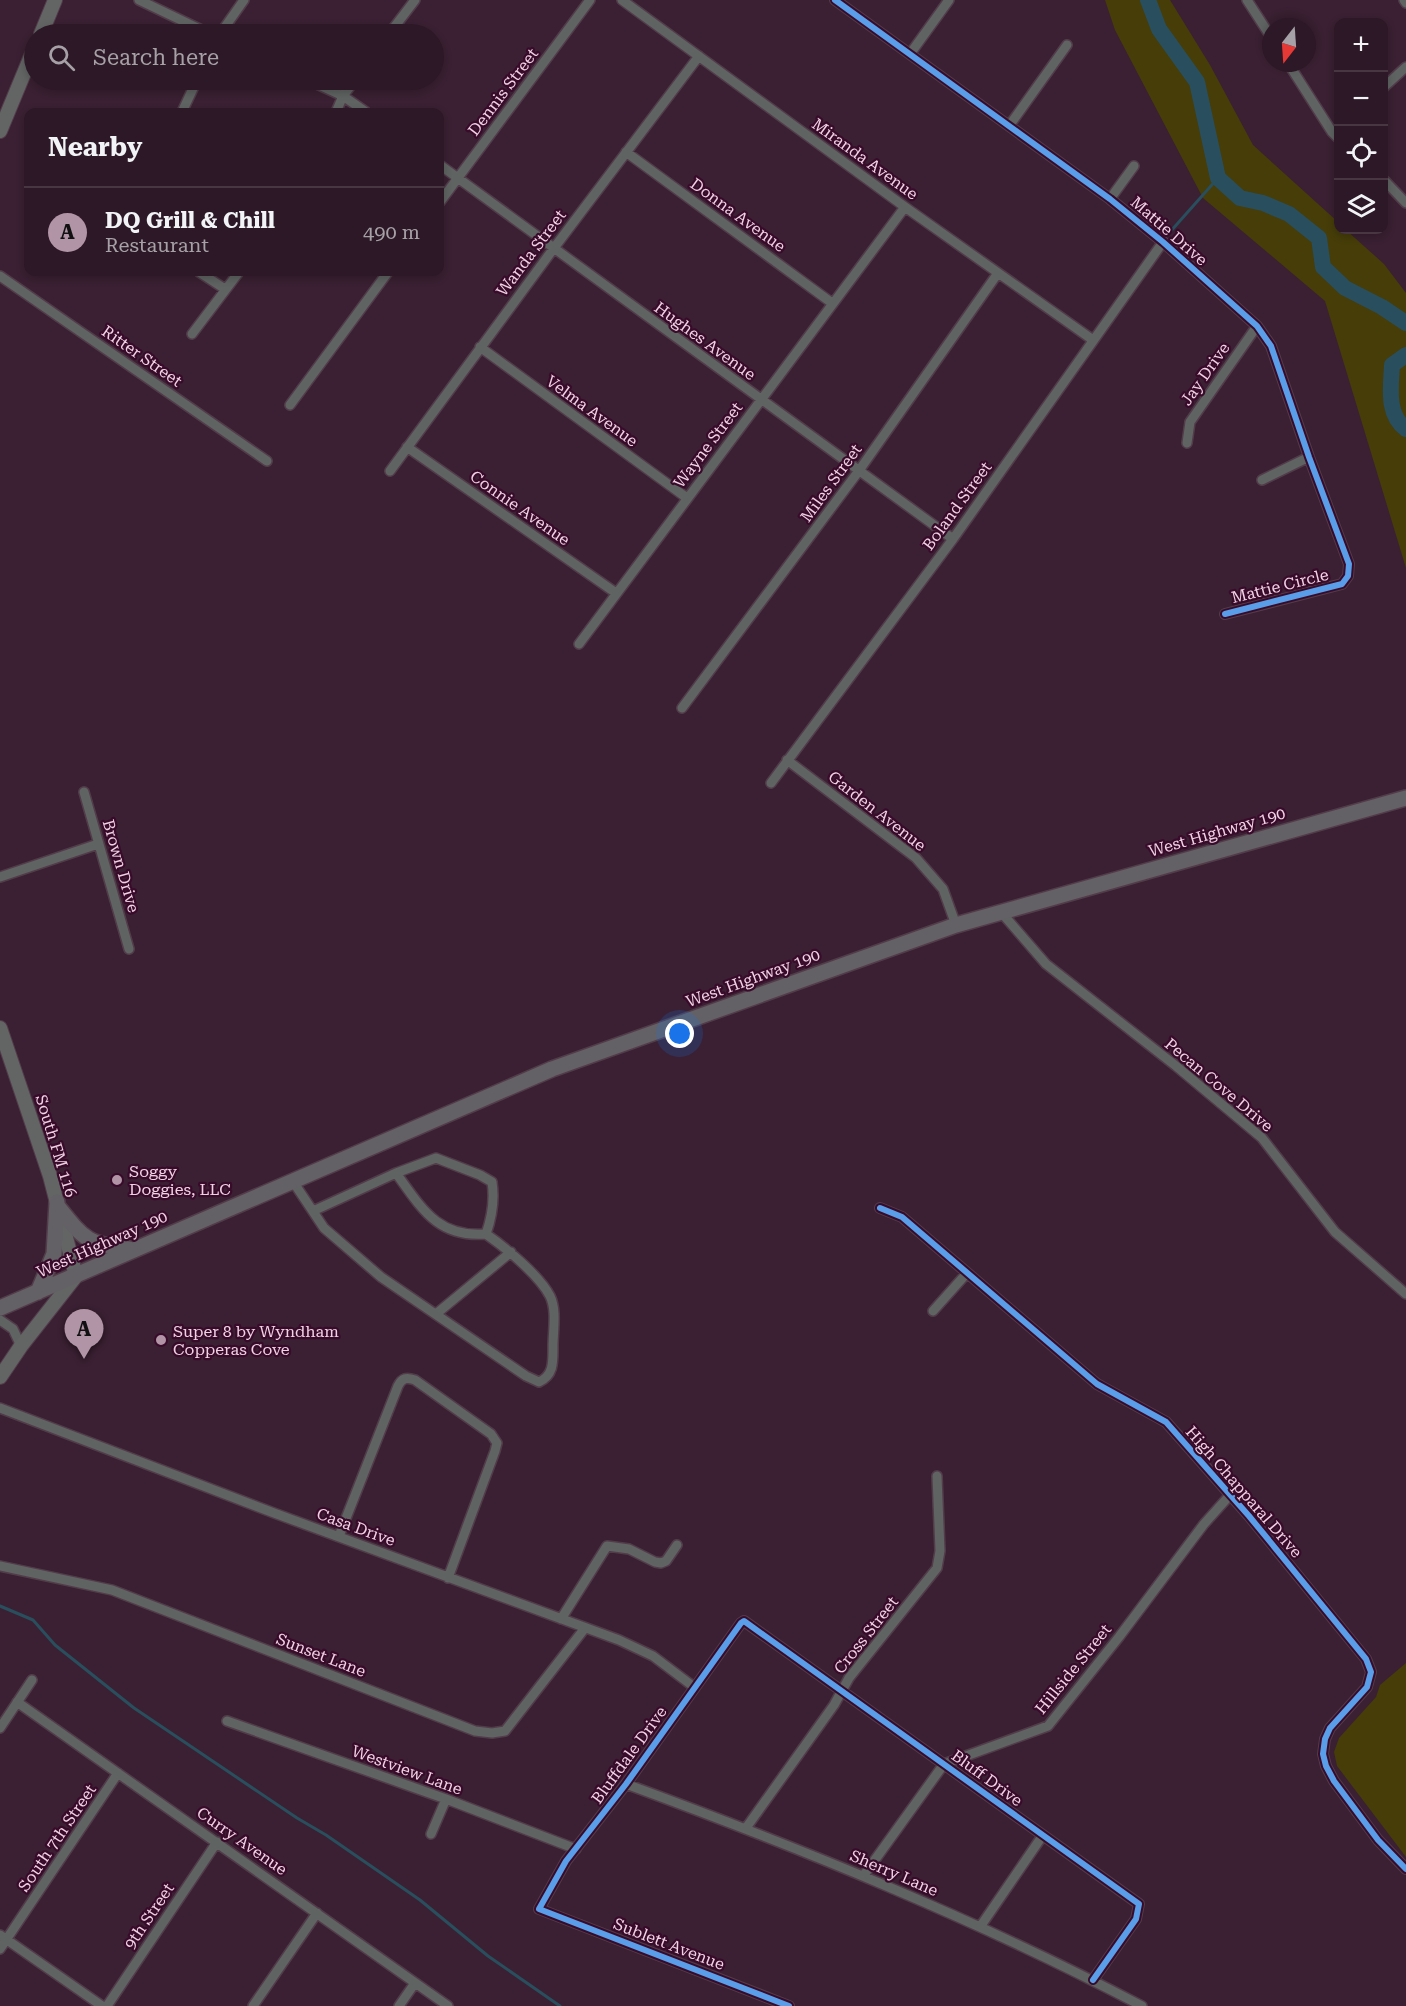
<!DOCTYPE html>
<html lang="en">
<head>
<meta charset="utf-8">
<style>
	:root { --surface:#2c1826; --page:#382532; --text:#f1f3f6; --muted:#a6a0a7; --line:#483743; --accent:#b194a6 }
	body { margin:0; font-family:"Roboto Serif",serif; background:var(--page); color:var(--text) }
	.controls { position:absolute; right:18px; top:18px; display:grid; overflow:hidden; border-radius:12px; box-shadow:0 3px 9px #0003 }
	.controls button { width:54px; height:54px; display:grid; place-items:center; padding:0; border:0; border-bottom:2px solid var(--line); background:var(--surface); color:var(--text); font:30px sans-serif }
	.compass { position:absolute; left:1262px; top:18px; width:54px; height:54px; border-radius:50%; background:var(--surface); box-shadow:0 3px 9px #0003; rotate:197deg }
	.you { position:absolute; left:680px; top:1034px; width:21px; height:21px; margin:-15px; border:4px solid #fff; border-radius:50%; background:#1a73e8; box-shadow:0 0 0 9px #1a73e833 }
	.badge { display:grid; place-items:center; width:39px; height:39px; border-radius:50%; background:var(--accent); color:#111; font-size:20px; font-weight:700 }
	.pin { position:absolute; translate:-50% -50px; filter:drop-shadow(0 2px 3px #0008) }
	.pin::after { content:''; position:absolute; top:32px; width:21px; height:18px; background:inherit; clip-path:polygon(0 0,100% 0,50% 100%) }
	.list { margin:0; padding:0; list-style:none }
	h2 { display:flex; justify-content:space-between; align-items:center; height:78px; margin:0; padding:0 24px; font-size:26px }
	h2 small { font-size:20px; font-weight:400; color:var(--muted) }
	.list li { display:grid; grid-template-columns:39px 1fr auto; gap:18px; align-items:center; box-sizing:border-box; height:90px; padding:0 24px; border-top:2px solid var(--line) }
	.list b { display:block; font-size:22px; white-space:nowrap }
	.list p { margin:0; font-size:20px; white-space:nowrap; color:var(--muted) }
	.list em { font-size:20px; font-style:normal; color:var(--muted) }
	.icon { flex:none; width:33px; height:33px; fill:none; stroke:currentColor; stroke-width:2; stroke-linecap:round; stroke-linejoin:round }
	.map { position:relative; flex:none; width:1406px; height:2006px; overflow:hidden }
	.search { position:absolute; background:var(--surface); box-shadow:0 3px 9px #0003; left:24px; top:24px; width:420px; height:66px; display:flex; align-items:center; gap:15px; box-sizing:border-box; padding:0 21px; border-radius:33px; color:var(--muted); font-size:22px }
	.panel { position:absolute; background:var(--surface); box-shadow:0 3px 9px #0003; left:24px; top:108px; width:420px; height:168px; border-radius:12px }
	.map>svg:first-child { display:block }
	.green { fill:#463d09 }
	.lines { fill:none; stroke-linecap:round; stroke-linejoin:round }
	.stream { stroke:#294e5d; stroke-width:3 }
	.river { stroke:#294e5d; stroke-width:16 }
	.street-casing { stroke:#523c4a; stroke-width:12 }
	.secondary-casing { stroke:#523c4a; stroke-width:16 }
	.primary-casing { stroke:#523c4a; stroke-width:18 }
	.street { stroke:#5f6362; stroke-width:9 }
	.secondary { stroke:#636565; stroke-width:14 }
	.primary { stroke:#636165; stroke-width:15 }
	.cycleway-casing { stroke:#390b2b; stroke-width:10 }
	.cycleway { stroke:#5a9eea; stroke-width:6 }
	.poi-dot { fill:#b194a6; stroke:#390b2b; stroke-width:2 }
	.labels { text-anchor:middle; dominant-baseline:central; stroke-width:4.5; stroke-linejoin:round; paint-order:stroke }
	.street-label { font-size:16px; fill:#f1d2e4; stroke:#390b2b }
	.poi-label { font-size:16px; fill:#f1d2e4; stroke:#390b2b; text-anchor:start }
</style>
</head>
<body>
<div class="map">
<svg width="1406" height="2006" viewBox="0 0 1406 2006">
	<rect width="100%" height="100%" fill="#3a2032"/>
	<path class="green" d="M1105,0H1170L1210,65L1253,145L1338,222V230H1346L1384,264L1406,293V568L1325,301L1203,198L1115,30Z
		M1406,1663V1857L1337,1766L1334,1752L1339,1738L1376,1697L1380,1685Z"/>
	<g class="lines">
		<path class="stream" d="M1170,232L1218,178
			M0,1606L33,1620L55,1645L134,1708L297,1818L326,1835L420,1900L488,1956L560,2006"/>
		<path class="river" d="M1148,0L1159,29L1197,82L1218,178L1240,198L1263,203L1289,214L1319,238L1323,267L1345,288L1382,307L1406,323
			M1406,355L1392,365C1391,387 1386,414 1406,429"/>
		<g class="street-casing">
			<path id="street" d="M139,0L210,34
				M622,0L905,207L1093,340
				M835,0L1110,199L1163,242L1257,326L1271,346L1309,457L1349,564L1348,576L1342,584L1225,614
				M1247,0L1271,37
				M1404,0L1406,3
				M220,34L244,0
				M389,34L415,0
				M910,54L949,0
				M1288,63L1332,132L1338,138
				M308,80L343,96L366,112
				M1384,87L1406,67
				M182,112L197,80
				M336,112L343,96L355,80
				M1009,126L1067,45
				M626,152L832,303
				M440,165L953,539
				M1384,180L1406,203
				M1110,199L1134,166
				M440,202L590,0
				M199,272L225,289
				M0,276L267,461
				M192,334L239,272
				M480,347L687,498
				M290,405L388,272
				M1187,443L1190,422L1257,326
				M407,447L616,593
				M390,471L554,248L699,56
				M1262,480L1309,457
				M579,644L905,207
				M682,708L858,472L998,273
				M787,760L916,858L943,889L956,925
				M771,783L953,539L1163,242
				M84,792L129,949
				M0,877L98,844
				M1001,912L1046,964L1176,1066L1262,1138L1335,1232L1406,1294
				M292,1180L324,1228L381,1277L526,1376L539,1382C554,1375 553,1362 553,1346C553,1331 557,1310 550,1296C539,1275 506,1248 486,1234C438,1238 422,1209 396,1173
				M880,1208L902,1217L1097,1384L1166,1422L1249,1516L1366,1659L1371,1672L1367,1687L1330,1728L1325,1739L1323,1754L1326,1766L1334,1781L1378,1840L1406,1869
				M313,1211L396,1173L436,1158L480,1175L492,1182C495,1201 492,1217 486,1234
				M933,1311L967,1273
				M436,1314L511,1252
				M0,1320L13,1329L21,1346
				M0,1408L274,1513L619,1640L653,1656L694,1687
				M339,1536L398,1386C402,1378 406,1377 415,1380L491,1434L497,1443L495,1451L448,1578
				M0,1566L112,1590L475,1731L492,1733L505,1731L585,1628
				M561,1619L607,1546L629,1549L655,1562L661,1563L666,1561L677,1545
				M17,1702L448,2006
				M227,1721L446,1799L576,1849
				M0,1728L32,1680
				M626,1784C803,1849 976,1919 1142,2006
				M746,1828L834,1705L849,1678L937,1568L940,1551L937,1476
				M431,1834L446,1799
				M864,1875L944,1764L1048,1726L1119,1637L1204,1524L1230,1495
				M980,1927L1043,1835
				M0,1935L102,2006
				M0,1949L118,1773
				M107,2006L217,1842
				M253,2006L317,1913
				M399,2006L415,1983
				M789,2006L539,1909L566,1861L626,1784L741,1623L744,1621L1139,1904L1136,1919L1093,1980"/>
		</g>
		<g class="secondary-casing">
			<path id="secondary" d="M41,34L55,0
				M0,131L34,49
				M0,1028L50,1176L76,1276L21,1346L0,1377"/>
		</g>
		<g class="primary-casing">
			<path id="primary" d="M59,1208C84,1239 88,1245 129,1249
				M38,1292L54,1254L57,1202
				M0,1308L552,1069L956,925L1406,798"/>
		</g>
		<use href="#street" class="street"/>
		<use href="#secondary" class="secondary"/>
		<use href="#primary" class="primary"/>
		<g class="cycleway-casing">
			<path id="cycleway" d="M835,0L1110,199L1163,242L1257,326L1271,346L1309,457L1349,564L1348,576L1342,584L1225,614
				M880,1208L902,1217L1097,1384L1166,1422L1249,1516L1366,1659L1371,1672L1367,1687L1330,1728L1325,1739L1323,1754L1326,1766L1334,1781L1378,1840L1406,1869
				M789,2006L539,1909L566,1861L626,1784L741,1623L744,1621L1139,1904L1136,1919L1093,1980"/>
		</g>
		<use href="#cycleway" class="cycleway"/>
	</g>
	<g class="poi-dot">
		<circle cx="117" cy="1180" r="6"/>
		<circle cx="161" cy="1340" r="6"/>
	</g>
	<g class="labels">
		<g class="street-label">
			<text transform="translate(503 92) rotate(-53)">Dennis Street</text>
			<text transform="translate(865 159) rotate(36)">Miranda Avenue</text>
			<text transform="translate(738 215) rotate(36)">Donna Avenue</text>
			<text transform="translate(1169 231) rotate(41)">Mattie Drive</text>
			<text transform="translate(531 253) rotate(-53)">Wanda Street</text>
			<text transform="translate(705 341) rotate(36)">Hughes Avenue</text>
			<text transform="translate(142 356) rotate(35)">Ritter Street</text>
			<text transform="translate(1205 374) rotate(-55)">Jay Drive</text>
			<text transform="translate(592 411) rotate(36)">Velma Avenue</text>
			<text transform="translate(708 445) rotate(-53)">Wayne Street</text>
			<text transform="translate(831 483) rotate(-54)">Miles Street</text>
			<text transform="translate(957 506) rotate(-54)">Boland Street</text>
			<text transform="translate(520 508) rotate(35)">Connie Avenue</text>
			<text transform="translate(1280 586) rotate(-14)">Mattie Circle</text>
			<text transform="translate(877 811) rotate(38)">Garden Avenue</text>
			<text transform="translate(1217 832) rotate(-16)">West Highway 190</text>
			<text transform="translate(121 866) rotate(74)">Brown Drive</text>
			<text transform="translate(753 978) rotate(-20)">West Highway 190</text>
			<text transform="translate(1219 1085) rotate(40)">Pecan Cove Drive</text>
			<text transform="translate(56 1146) rotate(73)">South FM 116</text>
			<text transform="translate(102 1244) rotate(-24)">West Highway 190</text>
			<text transform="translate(1244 1492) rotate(49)">High Chapparal Drive</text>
			<text transform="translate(356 1527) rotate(20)">Casa Drive</text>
			<text transform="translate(866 1635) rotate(-52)">Cross Street</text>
			<text transform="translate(321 1655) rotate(21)">Sunset Lane</text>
			<text transform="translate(1073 1669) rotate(-51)">Hillside Street</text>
			<text transform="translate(629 1755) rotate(-54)">Bluffdale Drive</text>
			<text transform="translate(407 1770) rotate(20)">Westview Lane</text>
			<text transform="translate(987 1778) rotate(36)">Bluff Drive</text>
			<text transform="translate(57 1838) rotate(-56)">South 7th Street</text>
			<text transform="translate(242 1841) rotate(35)">Curry Avenue</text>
			<text transform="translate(894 1873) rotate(23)">Sherry Lane</text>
			<text transform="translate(149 1916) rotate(-56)">9th Street</text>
			<text transform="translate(669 1944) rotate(21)">Sublett Avenue</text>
		</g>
		<g class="poi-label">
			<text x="129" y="1171">Soggy<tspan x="129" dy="18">Doggies, LLC</tspan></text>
			<text x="173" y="1331">Super 8 by Wyndham<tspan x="173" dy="18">Copperas Cove</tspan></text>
		</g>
	</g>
</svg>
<div class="controls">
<button>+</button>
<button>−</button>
<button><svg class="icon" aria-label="locate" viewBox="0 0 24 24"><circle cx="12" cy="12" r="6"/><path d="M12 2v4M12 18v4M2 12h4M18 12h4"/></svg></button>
<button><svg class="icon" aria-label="layers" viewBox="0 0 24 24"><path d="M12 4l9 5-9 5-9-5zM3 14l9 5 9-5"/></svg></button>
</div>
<svg class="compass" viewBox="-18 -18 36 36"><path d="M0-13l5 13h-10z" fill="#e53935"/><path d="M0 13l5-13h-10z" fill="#a6a0a7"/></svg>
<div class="you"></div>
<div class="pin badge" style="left:84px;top:1359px">A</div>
<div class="search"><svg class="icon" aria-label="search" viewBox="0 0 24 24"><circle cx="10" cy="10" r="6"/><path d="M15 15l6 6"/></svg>Search here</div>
<section class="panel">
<h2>Nearby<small></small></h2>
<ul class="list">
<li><span class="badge">A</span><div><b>DQ Grill &amp; Chill</b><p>Restaurant</p></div><em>490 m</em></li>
</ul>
</section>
</div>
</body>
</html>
